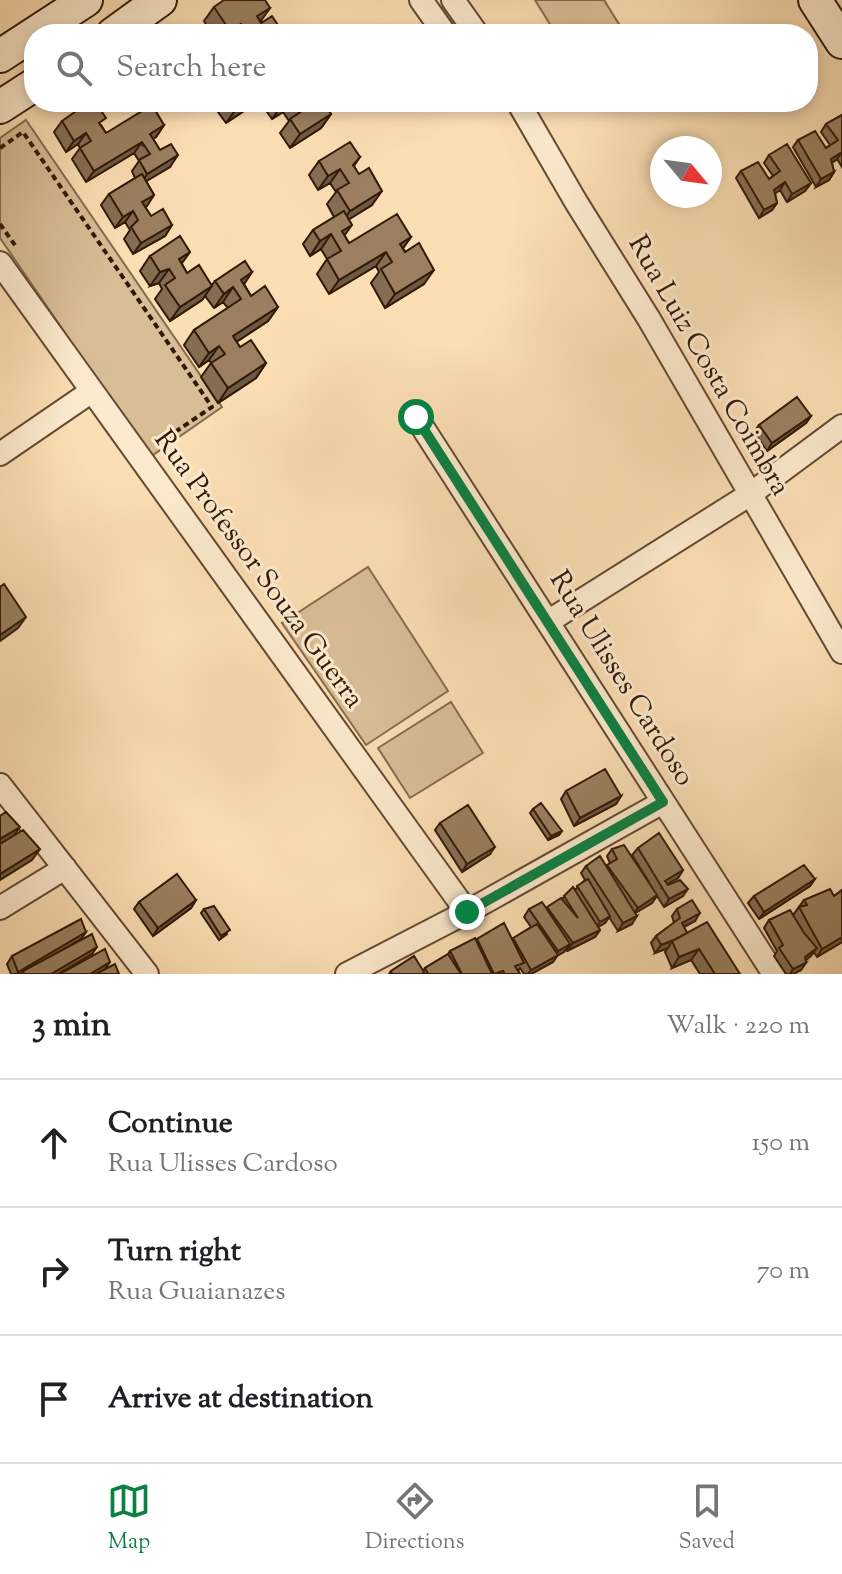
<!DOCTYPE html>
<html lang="en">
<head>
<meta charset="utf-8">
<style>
	:root { --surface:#fff; --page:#f2f2f2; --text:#202124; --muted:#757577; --line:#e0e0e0; --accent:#0b8043 }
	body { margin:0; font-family:"Sorts Mill Goudy",serif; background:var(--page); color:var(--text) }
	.compass { position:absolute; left:650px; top:136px; width:72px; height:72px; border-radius:50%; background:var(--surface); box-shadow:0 4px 12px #0003; rotate:119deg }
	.stop { position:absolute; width:24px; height:24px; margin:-18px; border:6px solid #0b8043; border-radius:50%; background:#fff }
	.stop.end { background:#0b8043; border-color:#fff; box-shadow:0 2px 8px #0008 }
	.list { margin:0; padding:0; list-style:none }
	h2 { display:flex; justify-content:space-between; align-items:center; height:104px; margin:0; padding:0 32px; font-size:34px }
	h2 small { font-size:26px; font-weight:400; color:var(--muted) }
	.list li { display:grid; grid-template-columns:52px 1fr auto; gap:24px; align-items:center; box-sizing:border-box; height:128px; padding:0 32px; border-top:2px solid var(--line) }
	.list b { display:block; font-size:30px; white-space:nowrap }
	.list p { margin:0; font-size:26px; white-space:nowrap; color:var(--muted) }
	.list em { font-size:26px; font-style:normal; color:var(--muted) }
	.icon { flex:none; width:44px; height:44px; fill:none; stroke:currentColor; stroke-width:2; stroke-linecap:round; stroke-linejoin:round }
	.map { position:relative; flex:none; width:842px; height:974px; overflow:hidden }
	.search { position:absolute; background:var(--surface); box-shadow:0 4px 12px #0003; left:24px; right:24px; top:24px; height:88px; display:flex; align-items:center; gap:20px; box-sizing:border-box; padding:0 28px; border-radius:32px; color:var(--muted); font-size:30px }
	.sheet { height:488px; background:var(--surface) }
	nav { display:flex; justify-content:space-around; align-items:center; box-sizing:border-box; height:112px; border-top:2px solid var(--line); background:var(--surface); font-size:22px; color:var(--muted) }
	nav a { display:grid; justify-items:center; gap:4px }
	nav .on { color:var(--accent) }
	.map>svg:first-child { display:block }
	.green { fill:#d9bd96; stroke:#856b4e; stroke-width:2 }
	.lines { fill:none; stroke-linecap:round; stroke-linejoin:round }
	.street-casing { stroke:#644a32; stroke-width:26 }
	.secondary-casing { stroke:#311906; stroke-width:36 }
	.path { stroke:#311906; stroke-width:4; stroke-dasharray:6 4; stroke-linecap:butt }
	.street { stroke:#fdeace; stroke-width:22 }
	.secondary { stroke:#fdeace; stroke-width:32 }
	.wall { fill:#856d53; stroke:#311906; stroke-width:2 }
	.shaded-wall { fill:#6c5943; stroke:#311906; stroke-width:2 }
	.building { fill:#9b7f60; stroke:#311906; stroke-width:2 }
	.route { stroke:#0b8043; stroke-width:10 }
	.labels { text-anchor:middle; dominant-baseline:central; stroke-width:6; stroke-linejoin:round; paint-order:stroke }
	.street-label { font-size:28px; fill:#311906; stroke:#fdeace }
</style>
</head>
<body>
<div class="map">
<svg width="842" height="974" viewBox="0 0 842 974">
	<rect width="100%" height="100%" fill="#fcdeb4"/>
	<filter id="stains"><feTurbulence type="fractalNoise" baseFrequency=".0025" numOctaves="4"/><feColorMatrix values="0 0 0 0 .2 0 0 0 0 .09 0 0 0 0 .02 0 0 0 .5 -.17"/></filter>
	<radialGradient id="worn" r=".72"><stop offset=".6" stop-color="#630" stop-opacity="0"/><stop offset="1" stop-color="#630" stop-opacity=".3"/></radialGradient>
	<path class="green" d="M535,0H604L622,29L614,34H556Z
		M26,120L222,407L150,457L0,238V138Z
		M368,567L448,691L366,745L282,623Z
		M451,702L483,753L410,798L378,748Z"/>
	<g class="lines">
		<g class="street-casing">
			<path id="street" d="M421,0L445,34
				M453,0L477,34
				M518,102L576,202L649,319L842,652
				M0,263L467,912
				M416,417L774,974
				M0,454L92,391
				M549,621L749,495L842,426
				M0,785L147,974
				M0,908L65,868
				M347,974L467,912L663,802"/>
		</g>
		<g class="secondary-casing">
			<path id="secondary" d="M815,0L842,42
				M113,34L160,0
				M0,56L86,0
				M0,107L34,85"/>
		</g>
		<path class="path" d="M0,148L23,132L212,407L156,445
			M0,224L17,248"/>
		<use href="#street" class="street"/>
		<use href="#secondary" class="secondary"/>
	</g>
	<path class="wall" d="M214,7L270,8L260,21L284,34H212L204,21Z
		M225,102H257L226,123L218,112Z
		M260,102H323L331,114L321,128L290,148L280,133L289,121L283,112L272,119Z
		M842,115V167L837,159L832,163L834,172L829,180L816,187L793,147L798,140L826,148L830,145L821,132L826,124Z
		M62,121L101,125L106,133L164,125L156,137L153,139L170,167L146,181L154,195L145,207L151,216L172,225L165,236L133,254L124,239L130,230L125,222L115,228L101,205L109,194L135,178L132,171L139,161L134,153L86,182L72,159L80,148L78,144L66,152L54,132Z
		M769,155L811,183L805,191L787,202L780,190L775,193L777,203L772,210L759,218L736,178L741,171L769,179L773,176L764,163Z
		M360,157L354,166L372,205L349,219L344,235L349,243L411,237L403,248L424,284L385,308L371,283L379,272L376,266L329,294L317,274L327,259L321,249L310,256L303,244L313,230L334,217L327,204L336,192L330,183L318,190L309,175L319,161Z
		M150,256L182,264L187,273L212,285L215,281L252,272L244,284L251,296L278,307L268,321L236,342L240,347L266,363L256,378L218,403L201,377L211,363L209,360L199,367L184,345L194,330L228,308L223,302L214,308L205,296L202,300L170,321L155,299L162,289L159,283L150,286L140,271Z
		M811,416L806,423L767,451L754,432L759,425Z
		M566,791L621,796L616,804L574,826L561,799Z
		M533,809L562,831L559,835L548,840L530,813Z
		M440,823L490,854L462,872L435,830Z
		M638,848L683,870L678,878L667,884L683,896L664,907L657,896L652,903L635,913L632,924L618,931L609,917L605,923L598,927L600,930L595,937L567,951L566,949L557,956L553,962L531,974H524L520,968L518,971L520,974H389L391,971H423L425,968L448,954L450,951L476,940L477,939H512L531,927L524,917L529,909L546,908L562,899L573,887L575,890L585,880L581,873L586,866H606L610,863L607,856L612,849L649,882L632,855Z
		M815,879L810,886L759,919L748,903L754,896Z
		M842,890V942L817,957L814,952L806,960L801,970L793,974H786L774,956L777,951L764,928L769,920L793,915L804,900L834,896Z
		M196,900L191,908L153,936L134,909L139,902Z
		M204,909L227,934L219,940L201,913Z
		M677,909L695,921L684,927L687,933L740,974H700L691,960L672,968L665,952L668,948L655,953L651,943L656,936L674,923L672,916Z
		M86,932L81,939L66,948L92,954L58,974H11L7,964L12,956Z"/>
	<path class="shaded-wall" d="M270,8L260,22L257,16Z
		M241,24L233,34H227L230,31Z
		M246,102H257L226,123L236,109Z
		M286,102H290L283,112L272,119L282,105Z
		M331,114L321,128L290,148L300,134Z
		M164,125L156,137L142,146L150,134Z
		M86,133L78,144L66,152L74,141Z
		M142,142L134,153L86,182L94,171Z
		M842,152L837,159L826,167L831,159Z
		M178,155L170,167L140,185L147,174Z
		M340,169L330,183L318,190L328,176Z
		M834,172L829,180L816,187L821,179Z
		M785,182L780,190L769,198L774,190Z
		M811,183L805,191L787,202L792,194Z
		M382,191L372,205L340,225L350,211Z
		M154,195L147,206L135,213L142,202Z
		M777,203L772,210L759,218L764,210Z
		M133,211L125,222L115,228L123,217Z
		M172,225L165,236L133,254L141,243Z
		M352,225L342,239V231Z
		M331,234L321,249L310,256L320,241Z
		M411,237L401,251L400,244Z
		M190,252L180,266L179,259Z
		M386,252L376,266L329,294L339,280Z
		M169,269L159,283L150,286L160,272Z
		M434,270L424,284L385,308L395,294Z
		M252,272L242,287L241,280Z
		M212,286L202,300L170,321L180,307Z
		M233,287L223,302L214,308L224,294Z
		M278,307L268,321L223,351L233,336Z
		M219,346L209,360L199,367L209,353Z
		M266,363L256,378L218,403L228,388Z
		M811,416L806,423L767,451L772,443Z
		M26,617L18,628L0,641V635Z
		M621,796L616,804L574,826L580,818Z
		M20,827L12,838L0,845V839Z
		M562,831L559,835L548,840L551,836Z
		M495,847L490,854L462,872L467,864Z
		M40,849L32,860L0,880V874Z
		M683,870L678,878L662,887L665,881Z
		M815,879L810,886L759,919L764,912Z
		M688,889L683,896L664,907L669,899Z
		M657,895L652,903L632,915L638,908Z
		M196,900L191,908L153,936L158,928Z
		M700,913L695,921L677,930L682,923Z
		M610,916L605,923L595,929L600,922Z
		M637,916L632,924L618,931L623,923Z
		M600,930L595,937L567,951L573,943Z
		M86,932L81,939L24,973L23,971L21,974H17L18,972Z
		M688,935L672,941L668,948L655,953L661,945Z
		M842,937V942L817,957L822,949Z
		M570,944L564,952L557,956L553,962L531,974H528L531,970L555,957L558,951Z
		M97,947L92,954L58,974H51Z
		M817,948L811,956L800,965L805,957Z
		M699,949L691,960L672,968L679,957Z
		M110,962L105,969L97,974H90Z
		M806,963L801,970L793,974H790L793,969Z"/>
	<path class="building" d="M224,0H265L270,8L257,16L261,23L272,16L284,34H247L241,24L230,31L214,7Z
		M89,102H95L106,118L99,123L106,133L152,105L164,125L150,134L160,150L171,144L178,155L147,174L139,160L150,154L142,142L94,171L80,148L91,141L86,133L74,141L62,121Z
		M231,102H246L236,109Z
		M296,102H323L331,114L300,134L290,119L302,111Z
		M842,115V152L831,159L834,172L821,179L798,140L815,131L826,148L838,140L826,124Z
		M350,142L360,157L353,165L359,174L369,168L382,191L350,211L337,190L349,183L340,169L328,176L319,161Z
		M787,144L811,183L792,194L785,182L774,190L777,203L764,210L741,171L758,162L769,179L780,171L769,155Z
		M142,174L154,195L142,202L151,216L163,209L172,225L141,243L131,227L138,220L133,211L123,217L109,194Z
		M344,211L352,225L342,231L349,243L397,214L411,237L400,244L405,252L419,243L434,270L395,294L381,269L392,262L386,252L339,280L327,259L341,251L331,234L320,241L313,230Z
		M180,236L190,252L179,259L187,273L199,265L212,286L180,307L165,285L175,278L169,269L160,272L150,256Z
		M245,261L252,272L241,280L251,296L265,286L278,307L233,336L240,347L251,340L266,363L228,388L211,363L225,354L219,346L209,353L194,330L241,299L233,287L224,294L215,281Z
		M797,397L811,416L772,443L759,425Z
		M4,584L26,617L0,635V587Z
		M605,769L621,796L580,818L566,791Z
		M541,803L562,831L551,836L533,809Z
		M468,805L495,847L467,864L440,823Z
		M6,812L20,827L0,839V816Z
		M23,830L40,849L0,874V844Z
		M659,833L683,870L665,881L668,885L680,880L688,889L669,899L638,848Z
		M624,845L657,895L638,908L607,865L617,859L612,849Z
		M600,856L637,916L623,923L586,866Z
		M804,865L815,879L764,912L754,896Z
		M177,874L196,900L158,928L139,902Z
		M588,879L610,916L600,922L577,886Z
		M573,887L600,930L573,943L547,907L561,898L578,918L564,896Z
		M830,889L834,896L842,890V937L822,949L799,907L807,905L804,900Z
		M692,900L700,913L682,923L687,933L676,939L661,945L656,936L680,918L677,909Z
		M542,902L570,944L558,951L529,909Z
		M214,906L230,930L221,936L204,909Z
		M790,910L804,933L817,948L805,957L806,963L793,969L779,948L783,945L769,920Z
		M81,919L86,932L18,972L12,956Z
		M707,922L740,974H715L699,949L679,957L672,941Z
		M504,923L524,963L515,966L520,974H505L503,971L494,974L477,939Z
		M537,924L558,955L531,970L513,938Z
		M92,934L97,947L51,974H24L23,971Z
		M475,938L492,974H462L450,951Z
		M105,949L110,962L90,974H60Z
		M448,954L461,974H428L425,968Z
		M414,956L424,972L422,974H392L391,971Z
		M115,964L119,974H96Z"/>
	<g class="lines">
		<path class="route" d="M416,417L663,802L467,912"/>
	</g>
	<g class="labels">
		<g class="street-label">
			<text transform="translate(708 366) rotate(60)">Rua Luiz Costa Coimbra</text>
			<text transform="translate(258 570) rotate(54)">Rua Professor Souza Guerra</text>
			<text transform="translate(621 679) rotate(58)">Rua Ulisses Cardoso</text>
		</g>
	</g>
	<rect width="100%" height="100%" filter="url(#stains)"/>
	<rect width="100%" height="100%" fill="url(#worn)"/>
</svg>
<svg class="compass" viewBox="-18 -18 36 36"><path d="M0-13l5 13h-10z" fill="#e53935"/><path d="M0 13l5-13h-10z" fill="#757577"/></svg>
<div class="stop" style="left:416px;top:417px"></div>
<div class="stop end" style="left:467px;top:912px"></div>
<div class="search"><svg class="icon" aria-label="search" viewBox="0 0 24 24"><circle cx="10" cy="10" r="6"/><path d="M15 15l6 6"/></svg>Search here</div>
</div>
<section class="sheet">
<h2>3 min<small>Walk · 220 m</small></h2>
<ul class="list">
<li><svg class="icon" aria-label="ahead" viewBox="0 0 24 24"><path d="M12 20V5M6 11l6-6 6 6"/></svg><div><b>Continue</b><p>Rua Ulisses Cardoso</p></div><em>150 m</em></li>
<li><svg class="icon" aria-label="right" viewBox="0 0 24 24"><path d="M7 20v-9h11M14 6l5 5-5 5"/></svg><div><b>Turn right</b><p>Rua Guaianazes</p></div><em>70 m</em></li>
<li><svg class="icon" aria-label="arrive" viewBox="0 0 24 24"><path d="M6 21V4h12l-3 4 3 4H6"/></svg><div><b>Arrive at destination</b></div></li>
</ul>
</section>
<nav>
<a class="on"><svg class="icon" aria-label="map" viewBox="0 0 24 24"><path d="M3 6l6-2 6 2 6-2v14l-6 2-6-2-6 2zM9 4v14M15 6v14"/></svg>Map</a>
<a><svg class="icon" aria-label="directions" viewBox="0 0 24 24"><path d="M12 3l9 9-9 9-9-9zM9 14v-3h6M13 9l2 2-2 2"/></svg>Directions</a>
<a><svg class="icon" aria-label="saved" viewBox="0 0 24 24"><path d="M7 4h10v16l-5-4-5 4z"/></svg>Saved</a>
</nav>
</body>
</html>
